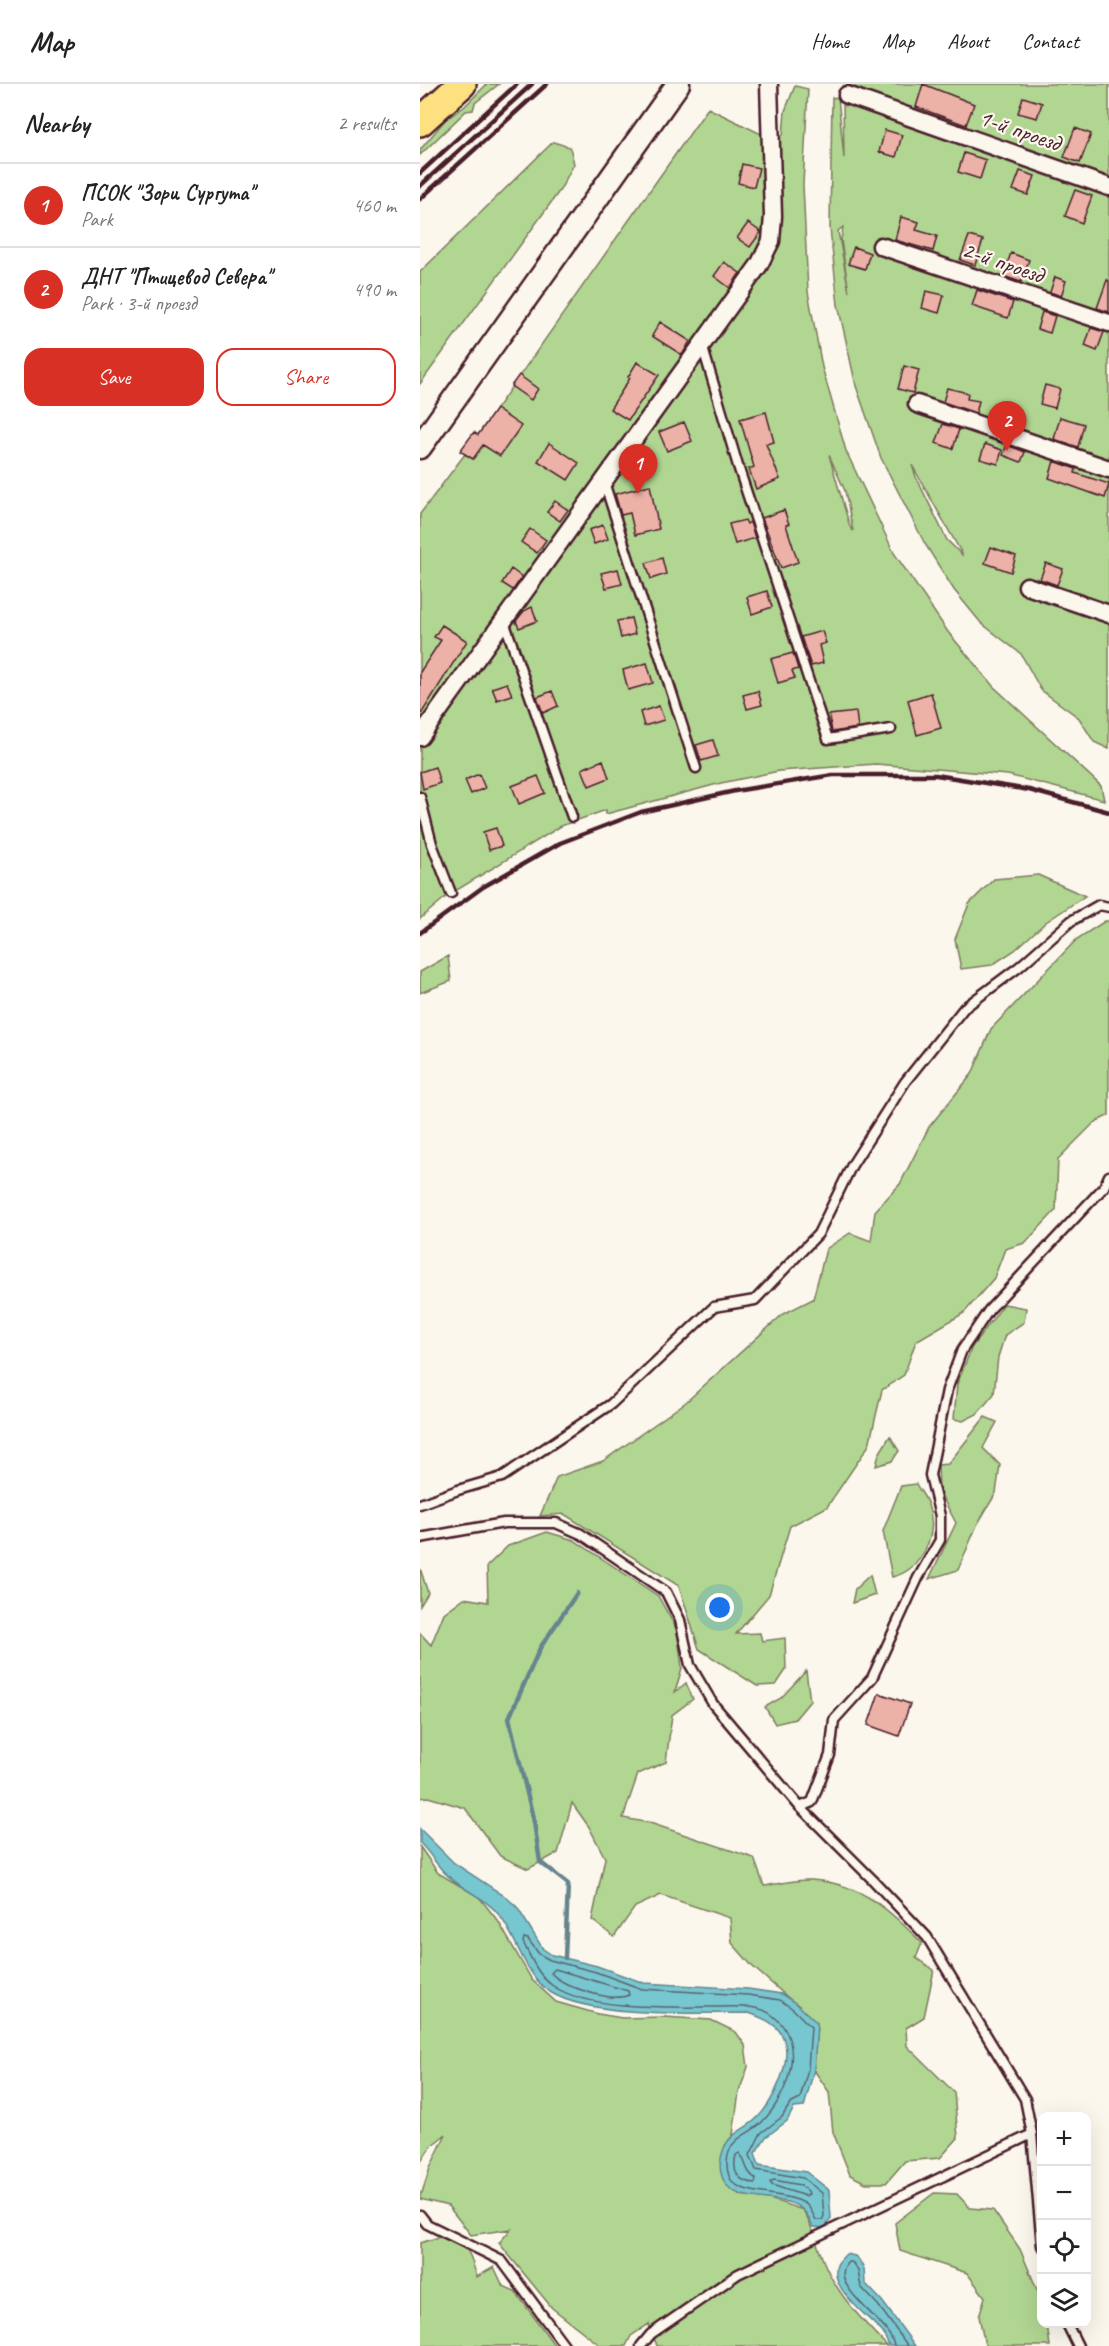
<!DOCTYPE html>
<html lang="en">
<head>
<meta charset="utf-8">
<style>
	:root { --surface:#fff; --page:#f2f2f2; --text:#222; --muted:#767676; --line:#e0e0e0; --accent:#d93025 }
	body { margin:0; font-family:Caveat,sans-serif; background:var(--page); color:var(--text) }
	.controls { position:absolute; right:18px; bottom:18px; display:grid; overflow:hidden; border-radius:12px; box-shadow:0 6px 24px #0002 }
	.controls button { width:54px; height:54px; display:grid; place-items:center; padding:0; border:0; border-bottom:2px solid var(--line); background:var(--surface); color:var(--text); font:30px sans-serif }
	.you { position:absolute; left:300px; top:1524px; width:21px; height:21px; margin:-15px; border:4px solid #fff; border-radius:50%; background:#1a73e8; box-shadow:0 0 0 9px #1a73e833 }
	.badge { display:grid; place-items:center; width:39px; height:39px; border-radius:50%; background:var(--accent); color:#fff; font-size:20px; font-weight:700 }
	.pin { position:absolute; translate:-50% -50px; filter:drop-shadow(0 2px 3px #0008) }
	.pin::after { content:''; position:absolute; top:32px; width:21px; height:18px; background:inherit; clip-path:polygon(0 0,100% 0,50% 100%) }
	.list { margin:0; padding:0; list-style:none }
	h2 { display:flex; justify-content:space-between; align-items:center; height:78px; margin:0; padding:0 24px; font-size:26px }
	h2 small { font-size:20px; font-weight:400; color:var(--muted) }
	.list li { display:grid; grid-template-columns:39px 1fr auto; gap:18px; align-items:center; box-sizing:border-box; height:84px; padding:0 24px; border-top:2px solid var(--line) }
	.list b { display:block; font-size:22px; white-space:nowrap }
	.list p { margin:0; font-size:20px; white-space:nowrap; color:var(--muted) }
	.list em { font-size:20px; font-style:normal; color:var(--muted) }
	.actions { display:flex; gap:12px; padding:18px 24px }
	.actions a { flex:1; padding:14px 0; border:2px solid var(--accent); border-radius:18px; text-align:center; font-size:21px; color:var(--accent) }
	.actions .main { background:var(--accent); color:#fff }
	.icon { flex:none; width:33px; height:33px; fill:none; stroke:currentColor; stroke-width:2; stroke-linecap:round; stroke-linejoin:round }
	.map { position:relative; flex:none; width:689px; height:2262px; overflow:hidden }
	header { display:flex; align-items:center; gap:36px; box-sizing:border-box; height:84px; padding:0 30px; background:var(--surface); border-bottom:2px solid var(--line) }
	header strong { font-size:28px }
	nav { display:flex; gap:33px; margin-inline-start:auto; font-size:21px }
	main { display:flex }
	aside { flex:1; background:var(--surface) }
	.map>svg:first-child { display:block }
	.green { fill:#b0d692; stroke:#7d7a5e; stroke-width:1.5; fill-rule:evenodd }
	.water { fill:#77c7d0; stroke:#65848e; stroke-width:1.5 }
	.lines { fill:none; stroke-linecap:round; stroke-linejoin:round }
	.shore { stroke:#5c626d; stroke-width:1.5 }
	.stream { stroke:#65848e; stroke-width:4.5 }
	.building { fill:#ecb2a7; stroke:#4a1f2b; stroke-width:1.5 }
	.service-casing { stroke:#4a1f2b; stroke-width:13 }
	.minor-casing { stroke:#4a1f2b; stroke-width:21 }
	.secondary-casing { stroke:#4a1f2b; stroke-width:27 }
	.trunk-casing { stroke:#4a1f2b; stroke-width:32 }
	.service { stroke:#fbf7ec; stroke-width:8 }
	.minor { stroke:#fbf7ec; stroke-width:16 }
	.secondary { stroke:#fbf7ec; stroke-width:22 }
	.trunk { stroke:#fde080; stroke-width:27 }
	.rail { stroke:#4a1f2b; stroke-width:4.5 }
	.labels { text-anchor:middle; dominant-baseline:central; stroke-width:4.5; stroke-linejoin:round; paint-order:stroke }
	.street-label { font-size:24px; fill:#4a1f2b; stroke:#fbf7ec }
</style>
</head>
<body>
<header>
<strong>Map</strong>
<nav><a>Home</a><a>Map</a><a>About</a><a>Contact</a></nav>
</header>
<main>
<aside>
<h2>Nearby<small>2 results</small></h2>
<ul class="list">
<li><span class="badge">1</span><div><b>ПСОК &quot;Зори Сургута&quot;</b><p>Park</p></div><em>460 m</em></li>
<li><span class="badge">2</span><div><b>ДНТ &quot;Птицевод Севера&quot;</b><p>Park · 3-й проезд</p></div><em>490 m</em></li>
</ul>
<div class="actions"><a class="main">Save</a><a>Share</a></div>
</aside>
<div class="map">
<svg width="689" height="2262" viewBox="0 0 689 2262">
	<rect width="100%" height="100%" fill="#fbf7ec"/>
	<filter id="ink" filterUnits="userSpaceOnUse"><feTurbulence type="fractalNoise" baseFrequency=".0167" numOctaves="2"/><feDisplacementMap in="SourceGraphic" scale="12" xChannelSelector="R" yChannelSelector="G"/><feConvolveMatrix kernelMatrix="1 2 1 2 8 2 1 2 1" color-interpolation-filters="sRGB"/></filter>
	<g filter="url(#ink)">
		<path class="green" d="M67,0H79L55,19L53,26L46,27L0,71V66L25,36L44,23Z
			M428,0H689V665L674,658L659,634L621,606L601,570L561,539L534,506L505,460L461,374L436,302L418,221L410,144L412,14L418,13L424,74L423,20ZM423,143L421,156L429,208L418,147ZM492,381L542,470V471L527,456L496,393Z
			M375,2L388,5L383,101L388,208L402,283L426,367L474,469L528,548L573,602L681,702L684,716L588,691L456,680L359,687L301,699L186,730V726L141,742L27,812L0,835V430L45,370L53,375L63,361L55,355L288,24L339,49L363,51L365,27ZM409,371L425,407L433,447L430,443Z
			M133,58L150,63L154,80L140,106L0,300V188Z
			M618,791L665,812L626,838L595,866L572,881L541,885L535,855L549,820L574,795Z
			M685,837H689V1031L674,1039L638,1075L636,1126L605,1159L585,1165L574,1194L544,1229L496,1257L484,1291L462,1306L449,1361L407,1423L370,1442L349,1511L316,1550L340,1549L342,1557L365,1554L366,1586L356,1601L337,1602L279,1565L259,1502L144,1430L120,1432L137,1393L183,1377L266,1318L363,1230L393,1215L406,1165L430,1149L451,1157L455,1127L480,1100L509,1043L552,990L571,945L657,855Z
			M28,872L31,897L0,909V888Z
			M584,1220L606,1224L604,1238L585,1251L578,1273L574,1310L557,1330L543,1337L534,1335L537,1300L552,1263Z
			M565,1333L577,1338L563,1364L580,1381L576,1409L557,1441L538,1486L509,1495L536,1439L519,1407L518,1381L528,1380Z
			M470,1352L479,1367L472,1377L456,1382L459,1370Z
			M496,1400C500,1407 506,1414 508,1421C519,1450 502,1486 472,1493L463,1447L481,1402Z
			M127,1448L154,1456L238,1512L257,1546L262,1584L255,1608L266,1599L273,1615L252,1631L246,1678L218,1690L203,1734L230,1739L334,1774L344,1802C359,1800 376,1795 391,1796C441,1799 468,1825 502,1859L496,1874L514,1886L504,1933L486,1944L487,1962L534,2008L538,2054L520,2074L485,2077L466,2099H446L430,2091L413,2048L409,2008L394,1986L397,1939L333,1883L312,1859L310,1834L241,1811L215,1823L194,1853L172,1836L185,1774L169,1743L152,1719L138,1769L108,1785L80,1772L45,1724L8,1713L0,1714V1549L11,1561L24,1529L44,1514L68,1518L67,1482L88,1462Z
			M0,1484L8,1509L0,1522Z
			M450,1491L455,1511L432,1519L435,1505Z
			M386,1587L390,1617L375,1635L355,1640L345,1623L361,1614Z
			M0,1763L18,1789L59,1813L78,1837L112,1896L136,1918L178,1930L202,1934L244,1933L291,1936L316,1948L325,1961L328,1983L319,2008L313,2051L305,2062L319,2111L350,2115L383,2126C394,2144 397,2164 406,2183C420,2214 444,2238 467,2262H237L229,2240L211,2252L206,2262H181L132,2224L79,2159L91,2145L51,2151L28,2122L0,2115L10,2084L26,2050L11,2062L0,2079Z
			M514,2109L537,2110L550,2124L573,2126L600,2165L621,2215L622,2240H627L630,2262H565L559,2232L565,2213L547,2189L480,2167L475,2139Z
			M19,2153C50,2160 48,2165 57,2193L74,2183L83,2202L95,2207L135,2262H0V2159Z"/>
		<path class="water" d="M0,1745L34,1779L86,1813L97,1823L123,1865L132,1871L177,1882L224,1899L328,1905L362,1910L377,1920L397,1939L394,1986L384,2023L374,2024L367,2037L346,2053L335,2069L339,2081L386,2088L409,2106L411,2134L405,2144L393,2143C390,2138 388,2131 384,2127C365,2107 317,2123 304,2097C298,2086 300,2073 305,2062C312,2048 326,2045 336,2035C353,2019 372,1979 364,1956C359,1940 343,1934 329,1929C279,1929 171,1934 130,1908C104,1890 98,1856 80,1832C65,1812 40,1806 23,1787C15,1778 9,1768 0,1759Z
			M426,2170L435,2172L439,2176L444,2185L445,2199L462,2217L495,2262H469C467,2258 465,2253 463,2249C451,2234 408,2205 417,2181C418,2178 423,2173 426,2170Z"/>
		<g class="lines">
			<path class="shore" d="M104,1854L108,1855L119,1870L130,1876L176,1888L222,1905L328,1911L360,1916L373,1925L391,1943L388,1985L380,2015L370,2020L362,2033L341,2049L330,2071L336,2086L383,2094L402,2109L404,2132L402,2136H396C394,2132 391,2125 387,2121C368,2106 316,2114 309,2092C306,2083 306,2074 310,2065C316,2052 331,2049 341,2039C368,2013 388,1958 352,1931C338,1920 315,1923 299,1923C255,1923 169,1927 133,1902C118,1892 111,1874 103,1858Z
				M135,1885L208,1907L209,1911C192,1919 143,1903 131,1889Z
				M319,2069C327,2077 324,2087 336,2095L335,2099C317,2098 312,2087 316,2071Z
				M354,2096L380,2101L388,2107L389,2110L385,2112L352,2101L350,2098Z
				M474,2262C471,2237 405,2202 428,2178H432L438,2187L441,2203L458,2221L488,2262"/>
			<path class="stream" d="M145,1874L148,1800L120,1778L114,1738L89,1634L120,1564L157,1509"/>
		</g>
		<path class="building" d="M503,0L554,20L546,41L496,23Z
			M603,13L622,19L617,34L598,29Z
			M655,44L671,50L660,79L644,73Z
			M465,46L482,51L476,73L459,68Z
			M544,69L566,76L560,95L538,88Z
			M322,80L339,84L334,103L318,99Z
			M600,87L615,92L608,111L593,106Z
			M655,106L672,112L662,139L645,132Z
			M481,133L499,138L496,146L517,152L513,167L475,156Z
			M328,139L341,148L330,163L317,154Z
			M549,152L563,156L555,181L540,176Z
			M434,163L450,169L445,185L428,180Z
			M591,169L609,176L601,198L583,192Z
			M304,178L320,189L310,204L294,192Z
			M635,193L646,197L641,212L630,208Z
			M687,196L689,197V228L677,224Z
			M557,206L593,218L588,234L552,222Z
			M506,207L524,211L519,229L502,224Z
			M622,228L635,232L630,249L617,245Z
			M240,238L270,257L262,271L232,252Z
			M671,244L684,248L677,267L665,262Z
			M217,278L239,291L208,336L190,325L210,294L208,293Z
			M484,282L499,286L493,309L478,305Z
			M99,291L118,305L111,316L91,302Z
			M625,301L640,305L635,324L620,320Z
			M527,304L548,309L547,315L559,317L556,329L523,318Z
			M76,325L101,342L80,372L63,361L53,375L40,367L54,348L58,351Z
			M346,328L354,358L346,360L360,395L336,405L329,385L334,383L320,335Z
			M640,333L664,340L658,363L634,355Z
			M264,338L272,357L247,367L239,348Z
			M523,340L539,345L533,365L516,359Z
			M129,359L159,379L148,396L118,377Z
			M565,360L582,366L578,380L560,375Z
			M587,361L605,368L601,378L583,371Z
			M634,377L656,385L655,389L689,400L685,414L629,394Z
			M230,401L239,445L215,451L210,429L201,431L195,410Z
			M135,417L148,426L140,437L127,428Z
			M364,426L369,440L366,441L378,478L361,484L342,434Z
			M325,436L327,440L330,438L335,454L315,460L309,440Z
			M183,441L188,455L174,460L169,446Z
			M110,445L126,456L117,469L101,458Z
			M571,463L596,472L591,488L565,479Z
			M242,474L246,490L231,495L226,479Z
			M626,479L643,485L637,501L620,495Z
			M91,485L102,493L93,506L82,499Z
			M198,485L202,500L186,504L181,489Z
			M347,507L352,523L332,530L327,513Z
			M112,523L117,537L99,544L96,537L104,527Z
			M211,534L215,550L201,554L197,537Z
			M22,541L47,557L0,632V588L21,556L14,553Z
			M402,547L406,559L399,561L403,579L391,582L381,553Z
			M373,569L378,585L372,587L375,594L358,599L351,575Z
			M227,579L233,599L208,606L203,586Z
			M87,599L92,611L77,616L72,604Z
			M132,607L138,622L123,629L117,613Z
			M338,607L342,621L327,625L323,611Z
			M511,609L521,644L497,651L488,616Z
			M239,622L244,636L224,642L220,628Z
			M436,628L438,644L412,648L409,631Z
			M293,656L298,672L281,677L276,661Z
			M183,676L189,694L169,702L162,685Z
			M15,683L20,699L3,705L0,688Z
			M59,690L65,704L51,710L45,696Z
			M118,692L125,709L99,720L92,702Z
			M76,744L82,762L69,766L63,748Z
			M459,1609L490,1620L479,1652L448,1641Z"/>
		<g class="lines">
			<g class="service-casing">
				<path id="service" d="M282,261L318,382L408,655L471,645
					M184,398L276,684
					M84,537L152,733
					M0,713L12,760L31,809
					M0,1420L38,1406L82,1393L191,1320L294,1223L335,1216L398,1150L432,1081L485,998L544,924L599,883L651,837L679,821L689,823
					M0,1454L84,1439H136L161,1450L246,1508L260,1536L270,1581L293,1620L380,1723L453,1796L507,1853L605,2015L612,2050L622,2162
					M380,1723L392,1718L410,1671L414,1636L452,1594L498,1494L520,1456V1432L510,1391L527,1306L542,1266L569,1226L684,1103L689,1092
					M0,2131L7,2140L82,2177L145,2262
					M647,2240L658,2262
					M221,2262L231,2250L318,2190L612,2050"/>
			</g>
			<g class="minor-casing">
				<path id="minor" d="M427,11L689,103
					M461,162L689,239
					M497,320L689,385
					M607,502L689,530
					M0,653L339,181L351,157L353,132L349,0"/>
			</g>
			<g class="secondary-casing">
				<path id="secondary" d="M0,363L258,0"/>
			</g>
			<g class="trunk-casing">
				<path id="trunk" d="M0,38L42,0"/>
			</g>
			<use href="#service" class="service"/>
			<use href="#minor" class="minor"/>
			<use href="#secondary" class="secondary"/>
			<use href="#trunk" class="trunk"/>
			<path class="rail" d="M0,89L97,0
				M0,102L112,0
				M0,115L127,0
				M0,849L63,803L140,759L221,728L315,707L413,691H516L609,706L689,728"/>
		</g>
	</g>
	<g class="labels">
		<g class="street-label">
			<text transform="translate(600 46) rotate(19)">1-й проезд</text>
			<text transform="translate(583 178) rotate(19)">2-й проезд</text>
		</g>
	</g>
</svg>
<div class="controls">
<button>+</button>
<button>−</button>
<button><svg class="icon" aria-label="locate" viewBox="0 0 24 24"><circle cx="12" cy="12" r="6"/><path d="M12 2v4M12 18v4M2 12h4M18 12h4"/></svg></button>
<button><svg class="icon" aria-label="layers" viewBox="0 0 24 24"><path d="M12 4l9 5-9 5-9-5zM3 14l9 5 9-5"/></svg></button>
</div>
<div class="you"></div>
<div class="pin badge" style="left:218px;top:410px">1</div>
<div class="pin badge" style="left:587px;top:367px">2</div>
</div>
</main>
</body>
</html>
